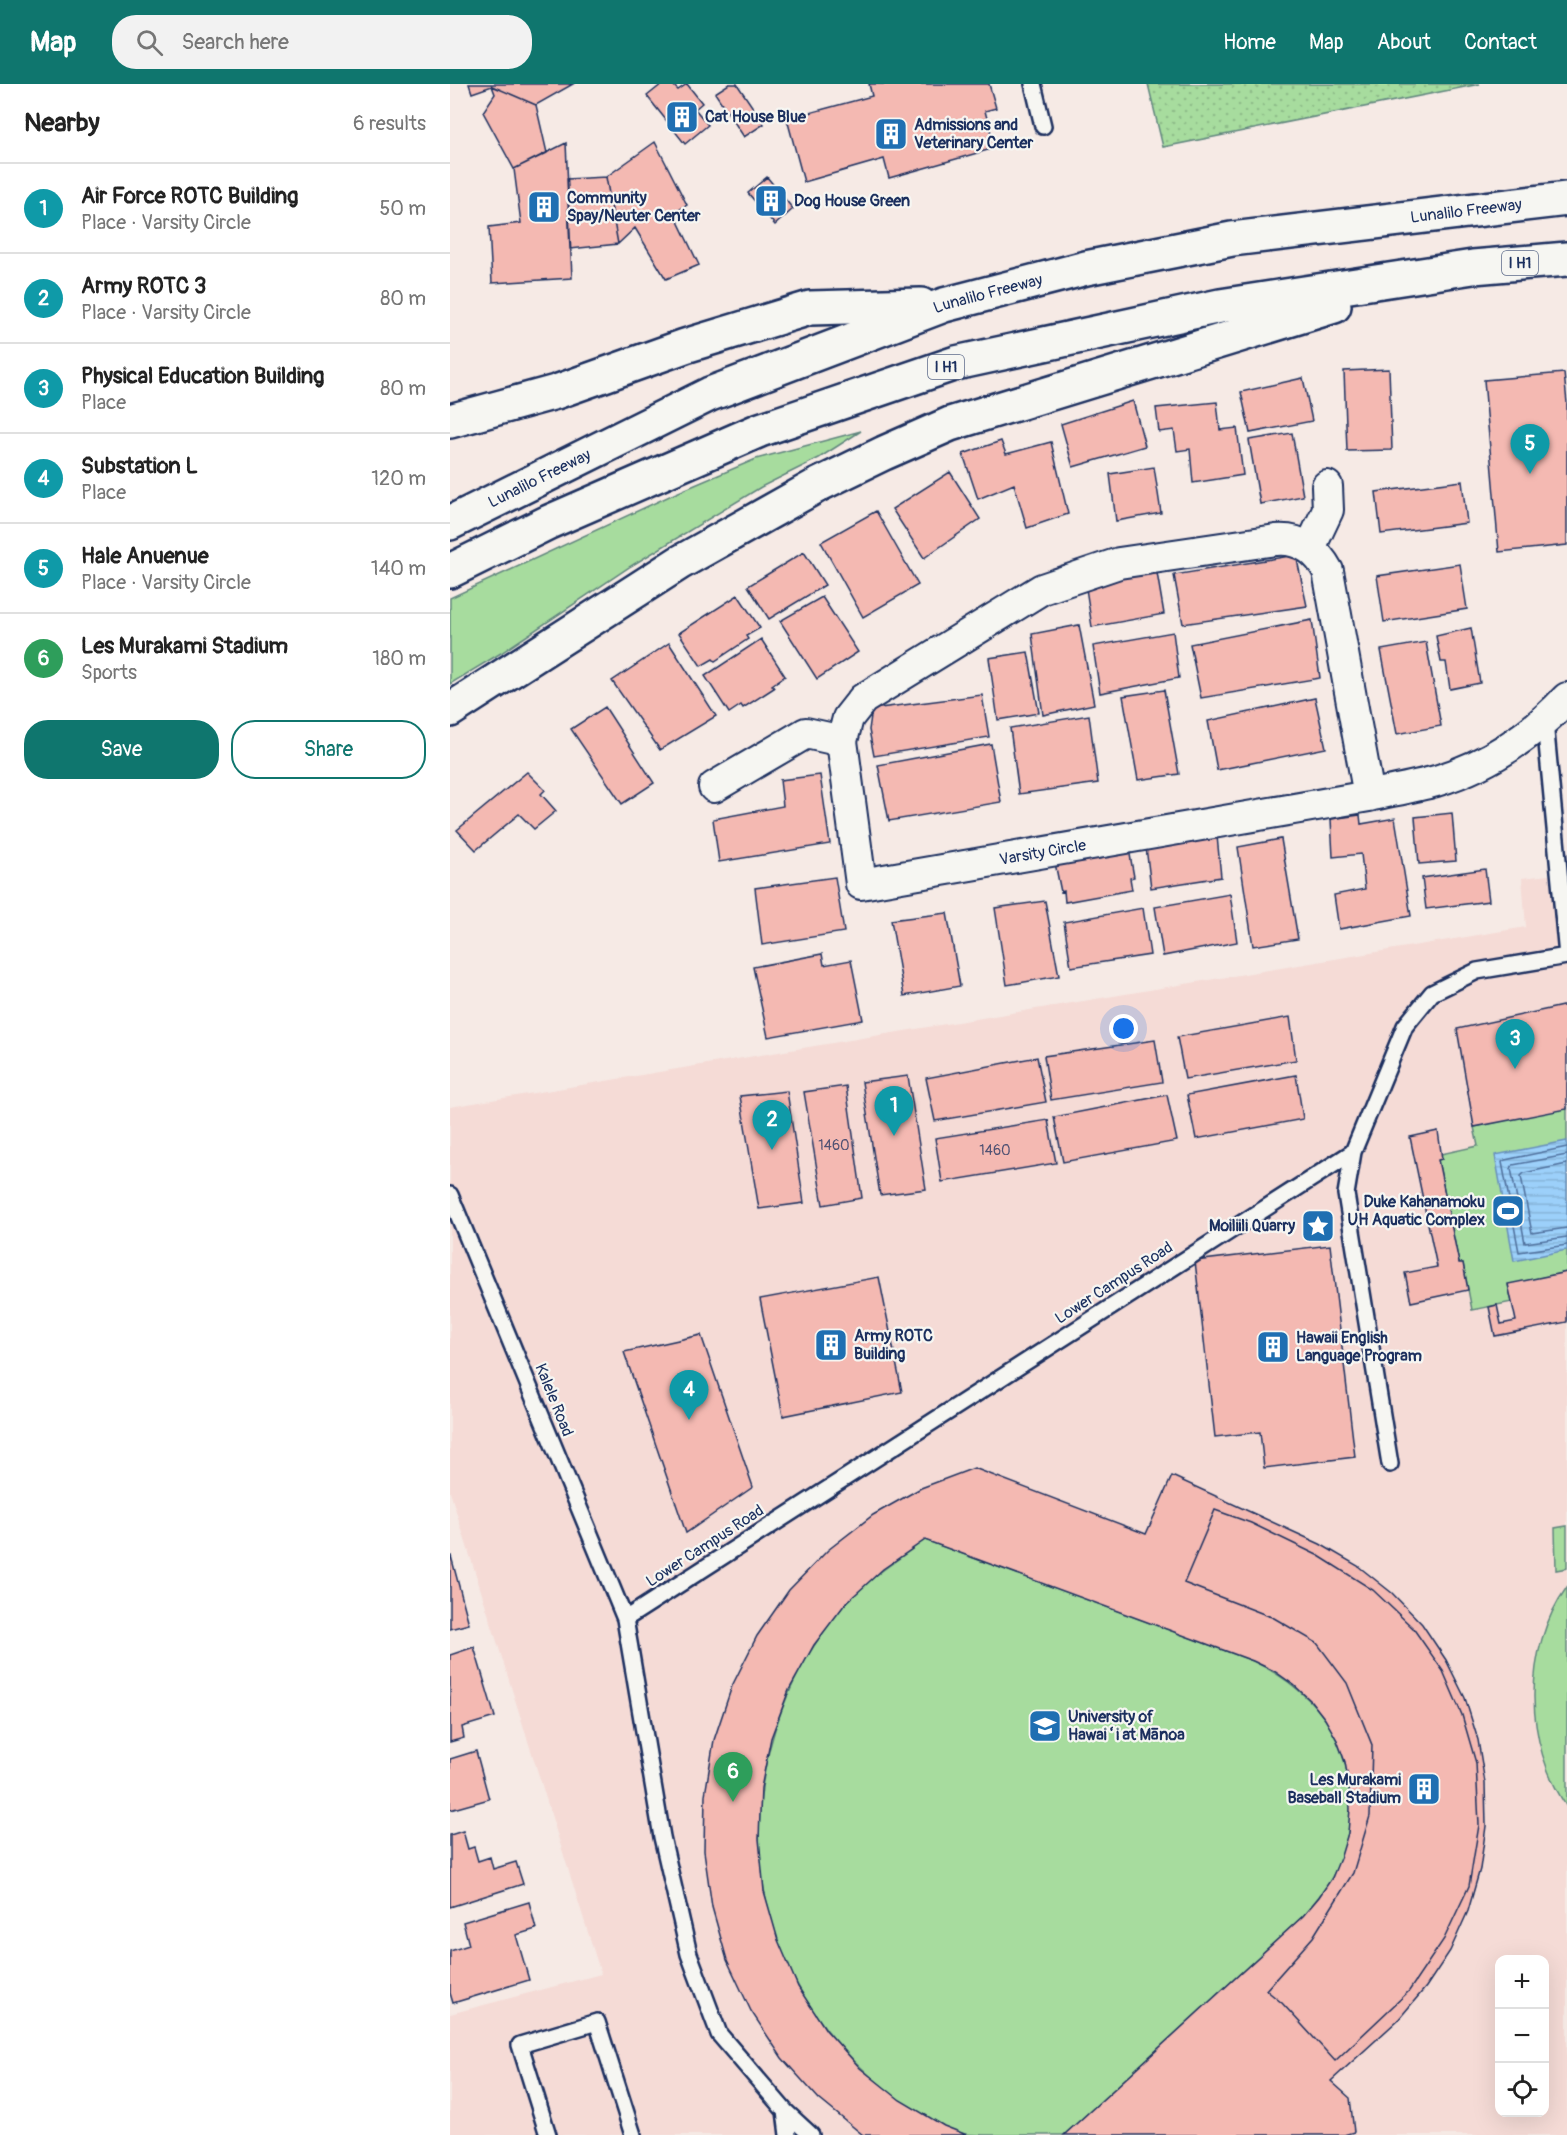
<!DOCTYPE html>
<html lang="en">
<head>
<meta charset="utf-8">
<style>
	:root { --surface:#fff; --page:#f2f2f2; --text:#222; --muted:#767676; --line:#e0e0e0; --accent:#0f766e }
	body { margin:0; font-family:Pangolin,sans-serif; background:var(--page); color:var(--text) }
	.controls { position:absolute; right:18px; bottom:18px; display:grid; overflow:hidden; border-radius:12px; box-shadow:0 6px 24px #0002 }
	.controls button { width:54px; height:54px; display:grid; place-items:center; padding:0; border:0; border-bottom:2px solid var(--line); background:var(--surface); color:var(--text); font:30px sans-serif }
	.you { position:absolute; left:674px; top:945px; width:21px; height:21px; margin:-15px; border:4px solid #fff; border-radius:50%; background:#1a73e8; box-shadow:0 0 0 9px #1a73e833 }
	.badge { display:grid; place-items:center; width:39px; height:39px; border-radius:50%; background:var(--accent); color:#fff; font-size:20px; font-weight:700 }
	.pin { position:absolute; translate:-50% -50px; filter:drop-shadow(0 2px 3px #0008) }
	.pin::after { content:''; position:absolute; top:32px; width:21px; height:18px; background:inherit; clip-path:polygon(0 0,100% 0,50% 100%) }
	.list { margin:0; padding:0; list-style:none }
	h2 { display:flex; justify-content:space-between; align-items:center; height:78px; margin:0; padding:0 24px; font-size:26px }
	h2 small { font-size:20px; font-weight:400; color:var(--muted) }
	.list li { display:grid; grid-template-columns:39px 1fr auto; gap:18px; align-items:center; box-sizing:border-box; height:90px; padding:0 24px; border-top:2px solid var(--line) }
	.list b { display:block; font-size:22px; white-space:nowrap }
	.list p { margin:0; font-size:20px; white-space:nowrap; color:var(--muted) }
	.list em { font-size:20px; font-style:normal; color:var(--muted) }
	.actions { display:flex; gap:12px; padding:18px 24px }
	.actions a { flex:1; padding:14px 0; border:2px solid var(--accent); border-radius:24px; text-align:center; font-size:21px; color:var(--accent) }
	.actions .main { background:var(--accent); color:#fff }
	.icon { flex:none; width:33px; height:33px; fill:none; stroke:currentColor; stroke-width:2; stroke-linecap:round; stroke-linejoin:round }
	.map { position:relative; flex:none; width:1117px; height:2051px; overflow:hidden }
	header { display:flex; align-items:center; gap:36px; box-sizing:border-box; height:84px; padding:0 30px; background:var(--accent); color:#fff }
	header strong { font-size:28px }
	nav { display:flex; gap:33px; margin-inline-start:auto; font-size:21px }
	.search { width:420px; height:54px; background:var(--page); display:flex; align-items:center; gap:15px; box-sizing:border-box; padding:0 21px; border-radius:24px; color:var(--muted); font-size:22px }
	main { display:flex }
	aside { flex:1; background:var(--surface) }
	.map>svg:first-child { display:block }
	.built { fill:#f5dbd6; fill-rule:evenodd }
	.grass { fill:#a7dc9e; stroke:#61867e; stroke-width:1.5 }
	.park { fill:url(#park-dots); stroke:#61867e; stroke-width:1.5 }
	.water { fill:url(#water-rules); stroke:#6890bc; stroke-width:1.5 }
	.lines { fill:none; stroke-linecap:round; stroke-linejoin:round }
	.shore { stroke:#4f6f9c; stroke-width:1.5 }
	.building { fill:#f4b9b2; stroke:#1b2f5e; stroke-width:1.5; fill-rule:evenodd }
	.lane-casing { stroke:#1b2f5e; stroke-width:20 }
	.street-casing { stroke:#1b2f5e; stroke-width:34 }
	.highway-casing { stroke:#1b2f5e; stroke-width:38 }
	.lane { stroke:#f6f6f2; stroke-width:15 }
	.street { stroke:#f6f6f2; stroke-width:30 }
	.highway { stroke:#f6f6f2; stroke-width:33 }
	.labels { text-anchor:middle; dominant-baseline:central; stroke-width:4.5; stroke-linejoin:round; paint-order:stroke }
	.number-label { font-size:14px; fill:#515273 }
	.shield { fill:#f6f6f2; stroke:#5d6b8a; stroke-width:1.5 }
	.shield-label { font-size:15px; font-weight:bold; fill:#1b2f5e }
	.poi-label { font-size:16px; font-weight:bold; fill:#1b2f5e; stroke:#f6f6f2; text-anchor:start }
	.street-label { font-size:16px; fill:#1b2f5e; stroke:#f6f6f2 }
</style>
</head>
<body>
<header>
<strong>Map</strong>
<div class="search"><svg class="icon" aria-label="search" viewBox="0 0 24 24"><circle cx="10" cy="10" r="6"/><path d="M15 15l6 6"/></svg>Search here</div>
<nav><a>Home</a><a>Map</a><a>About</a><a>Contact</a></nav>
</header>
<main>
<aside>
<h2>Nearby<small>6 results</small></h2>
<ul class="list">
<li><span class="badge" style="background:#0f9aa8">1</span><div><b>Air Force ROTC Building</b><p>Place · Varsity Circle</p></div><em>50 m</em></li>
<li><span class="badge" style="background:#0f9aa8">2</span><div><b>Army ROTC 3</b><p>Place · Varsity Circle</p></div><em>80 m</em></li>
<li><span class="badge" style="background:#0f9aa8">3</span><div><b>Physical Education Building</b><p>Place</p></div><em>80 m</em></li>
<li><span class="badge" style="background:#0f9aa8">4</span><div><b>Substation L</b><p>Place</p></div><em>120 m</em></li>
<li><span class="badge" style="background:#0f9aa8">5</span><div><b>Hale Anuenue</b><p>Place · Varsity Circle</p></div><em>140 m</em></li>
<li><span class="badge" style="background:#2e9e5b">6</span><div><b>Les Murakami Stadium</b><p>Sports</p></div><em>180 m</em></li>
</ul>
<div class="actions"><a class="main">Save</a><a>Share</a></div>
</aside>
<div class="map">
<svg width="1117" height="2051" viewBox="0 0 1117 2051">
	<defs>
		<pattern id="park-dots" width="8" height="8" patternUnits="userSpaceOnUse" patternTransform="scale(1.5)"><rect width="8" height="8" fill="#a7dc9e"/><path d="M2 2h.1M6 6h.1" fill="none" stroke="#8fbd8a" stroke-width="1.8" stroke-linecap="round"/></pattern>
		<pattern id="water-rules" width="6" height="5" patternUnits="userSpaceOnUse" patternTransform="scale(1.5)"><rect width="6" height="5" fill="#9cd0fa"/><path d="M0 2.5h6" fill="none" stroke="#86b3d9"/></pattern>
	</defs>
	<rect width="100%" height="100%" fill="#f6eae5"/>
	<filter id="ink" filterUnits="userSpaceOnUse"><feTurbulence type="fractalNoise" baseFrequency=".0167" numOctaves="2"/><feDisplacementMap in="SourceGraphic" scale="12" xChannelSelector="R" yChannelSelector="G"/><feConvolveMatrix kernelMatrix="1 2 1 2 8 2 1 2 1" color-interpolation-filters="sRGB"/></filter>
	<g filter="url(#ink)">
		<path class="built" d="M1117,789V2051H0V1930L151,1890L0,1408V1023L1076,843L1072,794ZM1050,1876H1094V2028H1050Z"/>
		<path class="grass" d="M411,347L369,374L311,403L181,482L51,569L0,600V514L224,410L306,375Z
			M1117,1023V1188L1058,1201L1062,1218L1022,1226L1013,1179H1009L988,1076L992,1075L991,1070L1028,1062L1024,1043Z
			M1117,1442V1484L1106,1486L1105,1444Z
			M475,1456L803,1577C824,1587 843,1599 859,1616C904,1661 914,1740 881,1795C873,1809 863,1820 853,1832L614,2051C591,2051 569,2051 546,2051C536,2051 524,2051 514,2050C469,2036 424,1999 393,1965C277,1837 285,1650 394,1521C417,1495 447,1476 475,1456Z
			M1117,1503V1723C1074,1660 1072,1566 1117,1503Z"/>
		<path class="park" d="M698,0H1030L713,63Z"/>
		<path class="water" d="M1117,1057V1166L1064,1177L1045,1071Z"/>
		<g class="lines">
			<path class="shore" d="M1117,1063L1055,1076L1052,1078L1069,1168L1117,1161
				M1117,1071L1063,1081L1061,1084L1075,1159L1117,1153
				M1117,1080L1074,1089L1071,1092L1082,1149L1117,1144"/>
		</g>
		<path class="building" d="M19,0H123L86,21L42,2L22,9Z
			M212,0H222L228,6L237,0L252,19L245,25L258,41L235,60L197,12Z
			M279,0H287L314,40L294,53L265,9Z
			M419,0H539L546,24L535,27L545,64L439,94L434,75L354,98L337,35L422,12Z
			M42,2L86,21L97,69L64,85L33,28L45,10Z
			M205,58L237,121L224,129L249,181L216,195L185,144L168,160L156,93Z
			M116,59L122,194L42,199L39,143L71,139L64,85Z
			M156,93L168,160L120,165L117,95Z
			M317,93L343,125L325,141L298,109Z
			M939,285L942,366L897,367L894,287Z
			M1114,289L1117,319V461L1049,468L1034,296Z
			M853,294L862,337L800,349L791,308Z
			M683,317L695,362L623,383L611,340Z
			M767,318L770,346L787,344L793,391L743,399L740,365L727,367L724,346L709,348L706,324Z
			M842,349L853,412L810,420L799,356Z
			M551,357L556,370L601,358L618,430L577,444L564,400L528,415L513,370Z
			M704,383L711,429L666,437L660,390Z
			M500,388L530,435L474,474L442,425Z
			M1012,397L1017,439L931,450L926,408Z
			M426,427L468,501L413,533L371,458Z
			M354,468L375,501L319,535L298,502Z
			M846,471L857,522L733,540L724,491Z
			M1010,480L1017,525L934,538L927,492Z
			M706,483L714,530L642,543L635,498Z
			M288,511L310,544L296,552L298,555L265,577L263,575L251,582L229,549Z
			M372,513L408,568L367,595L330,537Z
			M862,536L870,594L751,614L740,560Z
			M629,541L644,620L593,631L582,550Z
			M1021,544L1030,599L1000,605L996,578H991L986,552Z
			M723,548L729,594L650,609L643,562Z
			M311,555L335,592L322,601L324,604L293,624L291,621L279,629L255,592Z
			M976,558L991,642L947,650L931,566Z
			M219,559L266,632L210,666L162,597Z
			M578,568L589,629L548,636L539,574Z
			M714,606L729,690L688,696L673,612Z
			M532,611L539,653L424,672L419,646L422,625Z
			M865,614L876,664L767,686L758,637Z
			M155,623L204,699L172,720L121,645Z
			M639,631L648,699L569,710L560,644Z
			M541,660L551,718L439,737L428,681Z
			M77,688L95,706L91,710L106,727L84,745L69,730L26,766L7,746Z
			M370,691L380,760L269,778L263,735L333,722L330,696Z
			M1002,729L1006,777L969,780L965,733Z
			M910,731L911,740L945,734L961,832L889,845L884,811L915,805L911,770L883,773L881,735Z
			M767,752L771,793L701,804L696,763Z
			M831,755L848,855L803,862L788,763Z
			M679,765L684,793L680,794L682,806L615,818L614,807L611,808L605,779Z
			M1035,785L1039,817L976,825L972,794Z
			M385,793L394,848L312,861L305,804Z
			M780,810L787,858L713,872L705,823Z
			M595,817L609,892L557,901L545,824Z
			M693,824L700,871L621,883L614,838Z
			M497,829L510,902L454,912L441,836Z
			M372,870L374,881L401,876L413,936L318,953L303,883Z
			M1117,921V1025L1024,1043L1007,945Z
			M840,933L846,976L735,995L727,953Z
			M705,956L712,998L601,1016L594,972Z
			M587,973L596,1018L485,1037L476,994Z
			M846,991L853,1035L746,1055L737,1011Z
			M458,992L476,1105L430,1111L412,998Z
			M396,1002L412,1114L373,1121L354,1008Z
			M337,1007L354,1119L309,1125L290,1012Z
			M717,1011L727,1057L613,1078L604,1033Z
			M598,1036L606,1079L492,1098L485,1054Z
			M988,1047L992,1075L988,1076L1009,1179H1013L1018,1206L961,1218L955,1189L987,1183L960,1053Z
			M880,1161L905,1373L814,1384L810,1348L765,1353L745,1177Z
			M1117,1188V1238L1045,1252L1039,1223L1047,1221L1051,1240L1066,1237L1058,1200Z
			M429,1193L452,1308L333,1332L310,1215Z
			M251,1251L303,1403L236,1449L174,1268Z
			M524,1384L696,1450L722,1392L870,1460L908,1482L942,1509L972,1540L996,1576L1015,1614L1028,1656L1035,1699L1036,1742L1030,1785L1018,1827L1000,1867L976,1903L948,1936L881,1997L900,2014L904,2048L894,2051H614L853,1832L869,1813L882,1794L891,1772L898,1749L900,1725L899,1702L895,1678L887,1656L875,1635L861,1617L844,1601L824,1587L803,1577L475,1456L433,1485L395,1520L364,1561L339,1606L321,1654L311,1704L309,1755L314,1807L328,1856L348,1903L376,1946L410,1984L450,2016L494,2042L517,2051H413L369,2015L332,1974L301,1927L277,1876L262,1823L254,1767L255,1711L264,1656L282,1602L307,1552L339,1506L378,1466L423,1431L471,1404ZM765,1426L801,1439L869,1472L923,1506L963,1544L993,1587L1012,1631L1026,1679L1029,1741L1019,1802L994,1855L959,1907L885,1977L832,1919L816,1906L863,1853L903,1789L920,1732L922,1661L897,1599L867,1559L824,1534L734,1499Z
			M765,1426L801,1439L869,1472L923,1506L963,1544L993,1587L1012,1631L1026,1679L1029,1741L1019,1802L994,1855L959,1907L885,1977L832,1919L816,1906L863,1853L903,1789L920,1732L922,1661L897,1599L867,1559L824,1534L734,1499Z
			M1,1472L19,1540L0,1545V1473Z
			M24,1563L45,1633L12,1643L14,1654L0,1658V1571Z
			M26,1667L39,1715L0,1726V1675Z
			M13,1747L18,1765L24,1763L28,1777L40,1773L43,1785L66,1778L73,1800L0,1823V1751Z
			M79,1818L86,1845L66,1851L79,1896L3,1919L0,1909V1867L19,1861L13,1838Z"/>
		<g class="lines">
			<g class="lane-casing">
				<path id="lane" d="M583,0L593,42
					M1095,638L1117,872
					M903,1068L896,1110L940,1380
					M0,1111L175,1535L212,1753L239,1870L269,1950L335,2027L361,2051
					M175,1535L903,1068L955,942L982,909L1027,887L1117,872
					M335,2027L338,2051
					M98,2051L70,1961L147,1938L183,2051"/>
			</g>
			<g class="street-casing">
				<g id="street">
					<path d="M860,464L878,426L877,402"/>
					<path d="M264,703L356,649L392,657"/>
					<path id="s1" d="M919,712L878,487C867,466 850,454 826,456L669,479L592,505L413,615L398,634L392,657L411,800L919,712C941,707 964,703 986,697C1039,681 1080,653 1117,614"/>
				</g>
			</g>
			<g class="highway-casing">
				<g id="highway">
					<path d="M0,337L106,308L235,262L360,224L471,221"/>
					<path id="s2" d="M0,439L260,310L494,221L636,184L782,155L1117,115"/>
					<path d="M0,487L99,438L310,346L506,279L770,222L1023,183L1117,175"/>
					<path d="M0,626L229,479L368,401L434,369L500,340L884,222"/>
				</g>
			</g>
			<use href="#lane" class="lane"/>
			<use href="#street" class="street"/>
			<use href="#highway" class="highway"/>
		</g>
	</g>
	<defs>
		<g id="building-square" transform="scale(1.725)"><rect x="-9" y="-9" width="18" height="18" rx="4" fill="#1f6fb2" stroke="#f6f6f2"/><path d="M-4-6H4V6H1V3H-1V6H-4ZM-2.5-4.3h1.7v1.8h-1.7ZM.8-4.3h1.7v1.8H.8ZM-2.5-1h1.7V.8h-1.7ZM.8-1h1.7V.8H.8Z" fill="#fff"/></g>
		<g id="stadium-square" transform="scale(1.725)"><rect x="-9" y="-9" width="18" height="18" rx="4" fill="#1f6fb2" stroke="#f6f6f2"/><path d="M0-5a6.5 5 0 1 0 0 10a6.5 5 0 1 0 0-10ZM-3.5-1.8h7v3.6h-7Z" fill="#fff"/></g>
		<g id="sight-square" transform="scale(1.725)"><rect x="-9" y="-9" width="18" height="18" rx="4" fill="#1f6fb2" stroke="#f6f6f2"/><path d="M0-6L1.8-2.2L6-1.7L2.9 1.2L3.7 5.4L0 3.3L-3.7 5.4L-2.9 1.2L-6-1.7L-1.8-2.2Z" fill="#fff"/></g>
		<g id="university-square" transform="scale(1.725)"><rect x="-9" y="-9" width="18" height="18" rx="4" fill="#1f6fb2" stroke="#f6f6f2"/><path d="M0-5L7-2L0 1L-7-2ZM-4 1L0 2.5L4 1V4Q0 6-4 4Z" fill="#fff"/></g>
	</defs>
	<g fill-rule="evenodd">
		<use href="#building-square" x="232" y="33"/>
		<use href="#building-square" x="441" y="50"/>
		<use href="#building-square" x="321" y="117"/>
		<use href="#building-square" x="94" y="123"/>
		<use href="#stadium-square" x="1058" y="1127"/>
		<use href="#sight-square" x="868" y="1142"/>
		<use href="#building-square" x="381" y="1261"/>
		<use href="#building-square" x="823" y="1263"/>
		<use href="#university-square" x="595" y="1642"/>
		<use href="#building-square" x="974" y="1705"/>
	</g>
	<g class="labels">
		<g class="number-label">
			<text x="384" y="1061">1460</text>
			<text x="545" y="1066">1460</text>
		</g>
		<g class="shield">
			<rect x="1052" y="167" width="36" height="24" rx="4.5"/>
			<rect x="478" y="271" width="36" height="24" rx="4.5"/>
		</g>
		<g class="shield-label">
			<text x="1070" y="179">I H1</text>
			<text x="496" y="283">I H1</text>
		</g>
		<g class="poi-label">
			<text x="255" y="33">Cat House Blue</text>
			<text x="464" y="41">Admissions and<tspan x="464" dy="18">Veterinary Center</tspan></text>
			<text x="117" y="114">Community<tspan x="117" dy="18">Spay/Neuter Center</tspan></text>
			<text x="344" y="117">Dog House Green</text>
			<text x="1035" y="1118" text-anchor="end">Duke Kahanamoku<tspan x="1035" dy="18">UH Aquatic Complex</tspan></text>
			<text x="845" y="1142" text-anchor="end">Moiliili Quarry</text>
			<text x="404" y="1252">Army ROTC<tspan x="404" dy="18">Building</tspan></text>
			<text x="846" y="1254">Hawaii English<tspan x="846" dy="18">Language Program</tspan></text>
			<text x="618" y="1633">University of<tspan x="618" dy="18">Hawaiʻi at Mānoa</tspan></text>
			<text x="951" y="1696" text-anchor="end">Les Murakami<tspan x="951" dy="18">Baseball Stadium</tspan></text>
		</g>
		<g class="street-label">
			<text stroke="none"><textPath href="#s2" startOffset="1072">Lunalilo Freeway</textPath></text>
			<text stroke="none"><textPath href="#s2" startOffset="586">Lunalilo Freeway</textPath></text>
			<text stroke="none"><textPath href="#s2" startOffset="100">Lunalilo Freeway</textPath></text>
			<text stroke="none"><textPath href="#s1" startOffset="1120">Varsity Circle</textPath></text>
			<text transform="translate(664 1199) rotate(-33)">Lower Campus Road</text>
			<text transform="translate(104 1316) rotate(68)">Kalele Road</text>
			<text transform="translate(255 1462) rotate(-33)">Lower Campus Road</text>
		</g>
	</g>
</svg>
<div class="controls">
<button>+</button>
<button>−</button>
<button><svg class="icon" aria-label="locate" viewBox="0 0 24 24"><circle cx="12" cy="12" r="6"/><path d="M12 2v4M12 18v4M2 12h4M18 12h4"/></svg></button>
</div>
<div class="you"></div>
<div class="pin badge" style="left:444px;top:1052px;background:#0f9aa8">1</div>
<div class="pin badge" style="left:322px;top:1066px;background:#0f9aa8">2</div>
<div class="pin badge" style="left:1065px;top:985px;background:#0f9aa8">3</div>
<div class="pin badge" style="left:239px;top:1336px;background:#0f9aa8">4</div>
<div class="pin badge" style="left:1080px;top:390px;background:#0f9aa8">5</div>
<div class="pin badge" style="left:283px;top:1718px;background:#2e9e5b">6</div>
</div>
</main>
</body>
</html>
